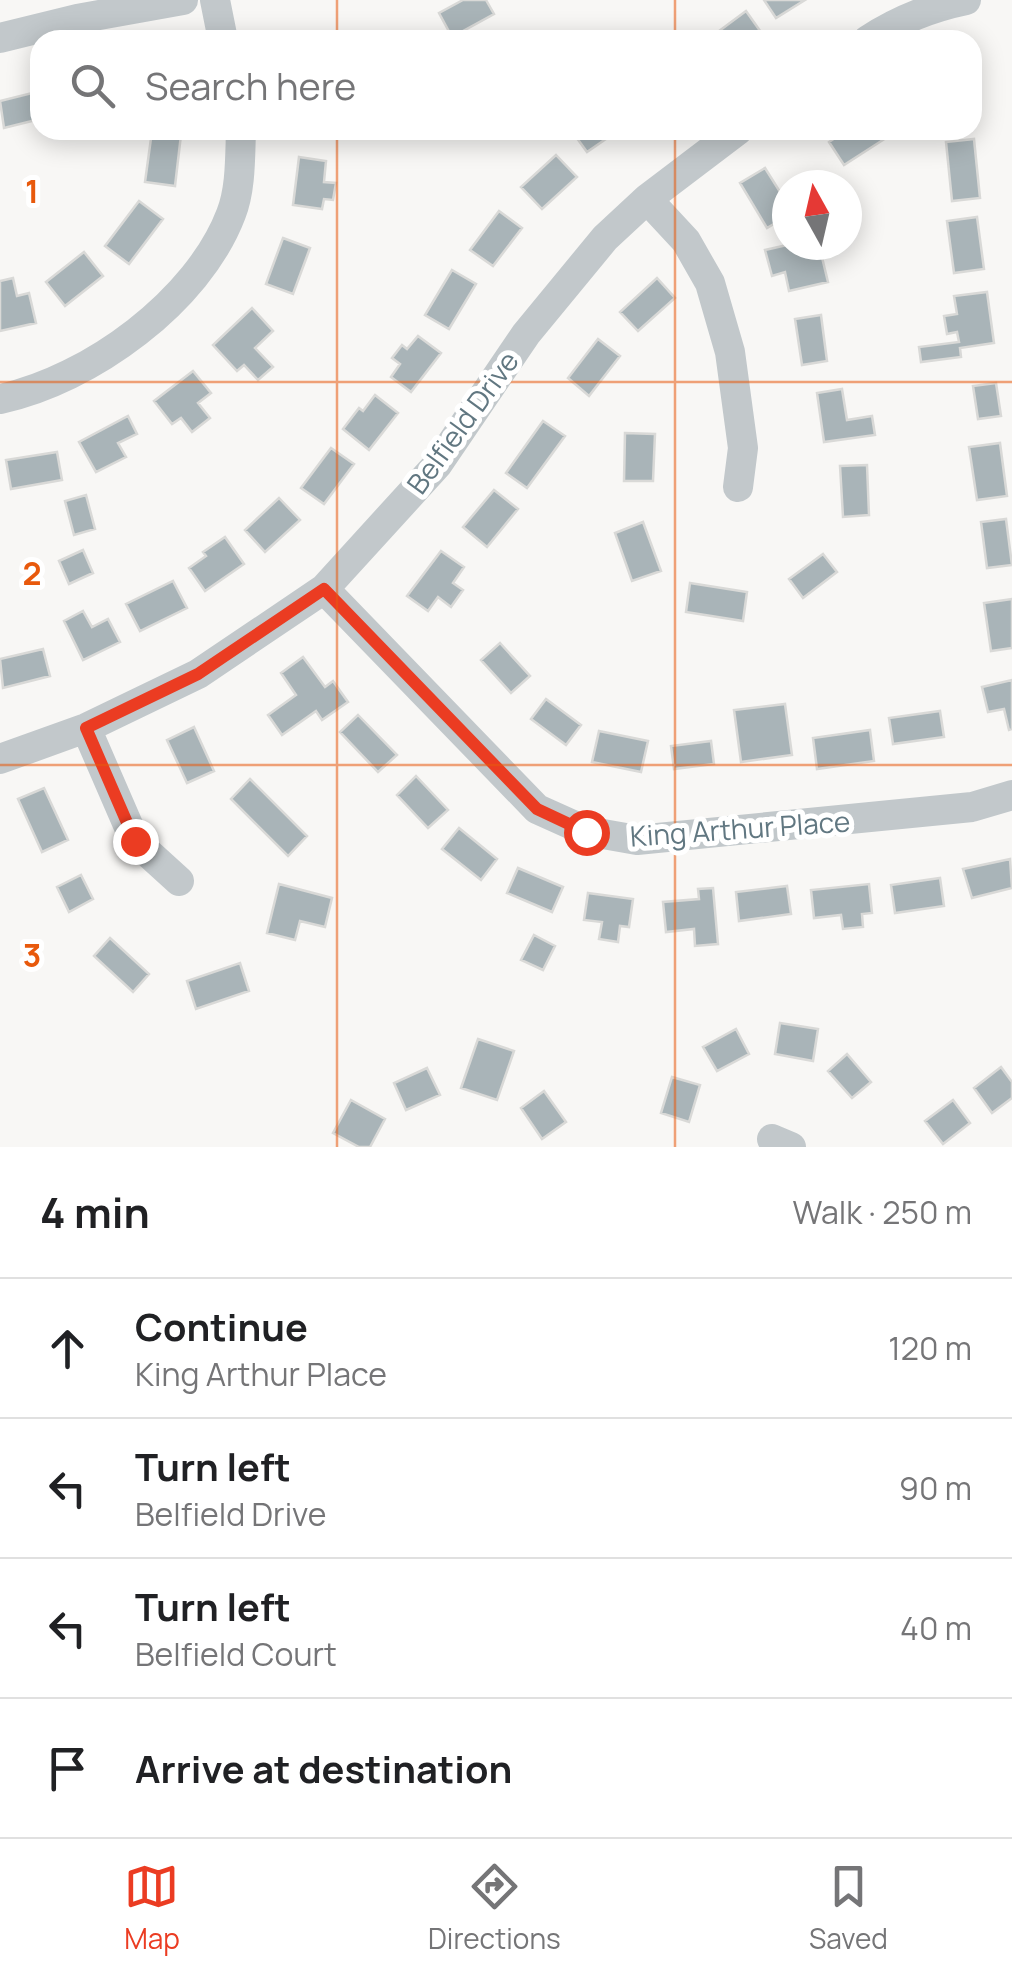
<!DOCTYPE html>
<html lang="en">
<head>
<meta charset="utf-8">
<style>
	:root { --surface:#fff; --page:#f6f6f6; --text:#202124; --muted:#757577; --line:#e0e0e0; --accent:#eb3c22 }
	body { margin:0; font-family:Manrope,sans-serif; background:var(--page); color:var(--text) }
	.compass { position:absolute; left:772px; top:170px; width:90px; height:90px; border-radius:50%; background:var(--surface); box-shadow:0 5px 25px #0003; rotate:352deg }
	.stop { position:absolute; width:30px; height:30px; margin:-22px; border:8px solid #eb3c22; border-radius:50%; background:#fff }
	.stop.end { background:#eb3c22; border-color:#fff; box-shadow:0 2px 10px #0008 }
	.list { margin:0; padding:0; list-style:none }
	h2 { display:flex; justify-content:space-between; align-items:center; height:130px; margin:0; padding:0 40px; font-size:42px }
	h2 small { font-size:32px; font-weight:400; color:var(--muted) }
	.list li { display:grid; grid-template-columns:65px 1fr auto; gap:30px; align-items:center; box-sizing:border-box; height:140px; padding:0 40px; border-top:2px solid var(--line) }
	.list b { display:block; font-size:38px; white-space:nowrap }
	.list p { margin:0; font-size:32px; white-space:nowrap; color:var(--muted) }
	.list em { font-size:32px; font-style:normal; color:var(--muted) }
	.icon { flex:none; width:55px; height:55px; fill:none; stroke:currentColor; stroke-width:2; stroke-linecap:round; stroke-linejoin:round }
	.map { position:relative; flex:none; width:1012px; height:1147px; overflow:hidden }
	.search { position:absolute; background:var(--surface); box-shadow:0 5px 25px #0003; left:30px; right:30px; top:30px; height:110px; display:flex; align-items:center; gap:25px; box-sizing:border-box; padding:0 35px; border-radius:30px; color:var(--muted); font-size:38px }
	.sheet { height:690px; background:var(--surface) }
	nav { display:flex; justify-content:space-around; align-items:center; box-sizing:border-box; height:140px; border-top:2px solid var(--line); background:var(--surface); font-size:28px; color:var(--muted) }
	nav a { display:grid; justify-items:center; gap:5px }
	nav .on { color:var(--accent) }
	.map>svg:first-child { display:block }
	.building { fill:#a9b4b8; stroke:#d9d9d7; stroke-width:2.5 }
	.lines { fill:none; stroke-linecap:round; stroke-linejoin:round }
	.minor { stroke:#c2c8cb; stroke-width:30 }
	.route { stroke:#eb3c22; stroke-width:12 }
	.grid { fill:none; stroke:#e8590c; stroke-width:2.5; stroke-opacity:0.55 }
	.labels { text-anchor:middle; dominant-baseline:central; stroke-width:10; stroke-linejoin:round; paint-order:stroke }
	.street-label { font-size:28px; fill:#617781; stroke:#fff }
	.grid-label { font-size:32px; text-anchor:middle; font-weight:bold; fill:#e8590c; stroke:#fff; stroke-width:10; stroke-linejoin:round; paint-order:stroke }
</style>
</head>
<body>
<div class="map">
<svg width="1012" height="1147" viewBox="0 0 1012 1147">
	<rect width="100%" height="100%" fill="#f8f7f5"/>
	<path class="building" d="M463,0H486L494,14L452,37L439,13Z
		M764,0H805L776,18Z
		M746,11L763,35L756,40H707Z
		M40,91V119L4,128L0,101Z
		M571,130H634L624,137L619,130L587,152Z
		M847,130H880L886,138L844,165L829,142Z
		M152,131L181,135L175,186L145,182Z
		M974,139L980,198L952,201L946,142Z
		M556,155L577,177L542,209L521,187Z
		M299,157L326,161L324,182L336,183L333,200L324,199L322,209L293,205Z
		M765,168L787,203V216L767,228L740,183Z
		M139,201L163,219L129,264L105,246Z
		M499,211L522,228L493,266L470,250Z
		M977,217L984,269L954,273L947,221Z
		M283,238L310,248L293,294L266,284Z
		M787,245H819L828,282L789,291L785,272L772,276L765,250Z
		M84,252L103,276L65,306L46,282Z
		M452,270L476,284L449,329L425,315Z
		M13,278L17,296L29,293L36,323L0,331V281Z
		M657,278L675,298L638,331L620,312Z
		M987,292L994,343L960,348L961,357L921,362L919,347L959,342L957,332L947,334L944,316L957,314L954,296Z
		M252,308L273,331L255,348L273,367L258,380L244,365L237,371L213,345Z
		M821,315L827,361L802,365L795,319Z
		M418,336L441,353L411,392L391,377L400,364L392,358L402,345L407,349Z
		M598,339L620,356L589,396L568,378Z
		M193,371L211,393L198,403L210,418L192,432L181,418L172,424L154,401Z
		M996,383L1001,416L978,419L973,386Z
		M842,389L847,420L872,416L875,435L824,442L817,393Z
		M375,395L398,413L369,450L343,429L359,408L363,411Z
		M128,416L137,434L118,443L126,457L96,472L79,442Z
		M543,421L565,436L527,488L506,473Z
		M625,433L655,434L653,481H624Z
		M1000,443L1007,496L977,500L969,447Z
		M331,448L354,464L324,504L301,488Z
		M57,452L62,480L11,489L6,460Z
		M867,465L869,515L843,517L840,466Z
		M494,490L518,509L487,547L463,527Z
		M86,495L95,529L74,535L65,501Z
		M279,498L300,520L265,552L245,530Z
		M1006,519L1012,565L987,568L981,522Z
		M643,522L661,571L632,581L615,533Z
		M225,537L244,564L205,591L189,568L206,556L203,552Z
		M83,550L93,573L69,584L59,561Z
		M441,551L464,567L453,583L463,590L451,607L438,597L428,611L407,596Z
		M823,554L837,572L803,598L789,579Z
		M173,581L187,608L140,631L126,604Z
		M690,583L747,592L743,621L686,612Z
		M1012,599V648L991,651L984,603Z
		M83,611L92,627L108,619L120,642L83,660L64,621Z
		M500,643L530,676L511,693L481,660Z
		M43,649L50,676L3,688L0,659Z
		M303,657L325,687L333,681L348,702L322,720L316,711L282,735L268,715L296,695L281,673Z
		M1012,680V729L1009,730L1004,709L988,712L982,687Z
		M546,699L581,725L566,745L531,719Z
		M785,704L792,755L741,762L734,710Z
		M940,711L944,737L893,744L889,718Z
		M358,715L397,755L378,772L340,732Z
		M194,727L214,771L187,783L167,740Z
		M870,730L874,761L817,769L813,738Z
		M599,731L648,741L641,772L592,762Z
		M711,741L714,764L674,769L671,746Z
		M416,776L448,810L428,828L397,795Z
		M250,779L307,836L288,856L231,799Z
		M44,788L68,840L42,852L18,799Z
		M459,828L497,859L481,880L442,849Z
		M1010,859L1012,888L972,898L963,869Z
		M518,868L563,887L552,912L507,893Z
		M81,875L93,899L69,912L57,887Z
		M940,878L944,906L895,913L891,885Z
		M279,884L332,898L325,927L300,921L295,940L267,933Z
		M869,884L872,913L862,914L863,927L843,929L841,915L814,918L811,890Z
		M787,886L791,914L739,921L736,892Z
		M713,888L718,944L695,946L694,929L666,932L663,902L699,899L698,889Z
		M588,893L633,899L629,927L620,926L618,942L599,939L602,922L584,920Z
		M534,935L555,946L543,970L521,960Z
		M110,938L149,974L133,992L94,956Z
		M240,963L249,991L196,1009L187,981Z
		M780,1023L818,1029L813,1061L775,1054Z
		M736,1029L749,1054L717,1071L703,1047Z
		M478,1039L514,1051L497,1100L461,1088Z
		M847,1054L871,1082L852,1098L828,1071Z
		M1001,1067L1012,1082V1098L992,1113L974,1088Z
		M427,1068L440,1095L406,1110L394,1083Z
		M672,1077L700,1085L689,1122L661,1113Z
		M544,1091L566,1122L542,1139L521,1108Z
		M351,1100L385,1119L370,1147H359L333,1133Z
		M953,1100L970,1123L943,1144L925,1121Z"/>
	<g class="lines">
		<path class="minor" d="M215,0L223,40
			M0,38L77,19L183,0
			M868,40C897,21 932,7 966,0
			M647,199L686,241L710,283L730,352L743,448L738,487
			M0,399C90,380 198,301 231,214C241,189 240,156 241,130
			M324,589L537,809L586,831L637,840L972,807L1012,795
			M86,728L135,841L179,881
			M0,759L86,728L198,674L324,589L437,465L526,334L605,238L647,199L738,130
			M772,1139L791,1147"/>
	</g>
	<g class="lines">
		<path class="route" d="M135,841L86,728L198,674L324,589L537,809L586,832"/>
	</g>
	<path class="grid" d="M337,0V40M675,0V40M337,130V1147M675,130V1147M0,382H1012M0,765H1012"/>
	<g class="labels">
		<g class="street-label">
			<text transform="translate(462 422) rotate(-54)">Belfield Drive</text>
			<text transform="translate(740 828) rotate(-4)">King Arthur Place</text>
		</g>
	</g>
	<g class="grid-label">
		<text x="32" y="203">1</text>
		<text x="32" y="585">2</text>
		<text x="32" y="967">3</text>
	</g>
</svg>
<svg class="compass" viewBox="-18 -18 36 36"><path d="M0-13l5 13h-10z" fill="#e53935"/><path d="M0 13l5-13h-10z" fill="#757577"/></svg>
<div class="stop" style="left:586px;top:832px"></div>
<div class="stop end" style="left:135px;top:841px"></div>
<div class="search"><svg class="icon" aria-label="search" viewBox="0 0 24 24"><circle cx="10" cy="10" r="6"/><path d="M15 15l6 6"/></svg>Search here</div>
</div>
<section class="sheet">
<h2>4 min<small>Walk · 250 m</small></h2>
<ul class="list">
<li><svg class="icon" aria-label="ahead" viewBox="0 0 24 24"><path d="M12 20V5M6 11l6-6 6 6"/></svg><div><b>Continue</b><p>King Arthur Place</p></div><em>120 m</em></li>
<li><svg class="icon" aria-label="left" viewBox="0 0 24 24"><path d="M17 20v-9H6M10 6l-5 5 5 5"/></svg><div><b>Turn left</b><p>Belfield Drive</p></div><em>90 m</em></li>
<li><svg class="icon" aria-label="left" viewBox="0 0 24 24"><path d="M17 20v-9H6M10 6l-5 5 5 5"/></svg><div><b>Turn left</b><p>Belfield Court</p></div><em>40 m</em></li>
<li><svg class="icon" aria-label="arrive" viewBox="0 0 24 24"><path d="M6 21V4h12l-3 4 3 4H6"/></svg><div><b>Arrive at destination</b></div></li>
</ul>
</section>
<nav>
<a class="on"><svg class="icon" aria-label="map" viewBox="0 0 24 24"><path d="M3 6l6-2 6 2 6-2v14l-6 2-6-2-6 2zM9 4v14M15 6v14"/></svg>Map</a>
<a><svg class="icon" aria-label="directions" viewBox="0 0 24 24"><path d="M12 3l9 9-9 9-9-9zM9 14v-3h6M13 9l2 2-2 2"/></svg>Directions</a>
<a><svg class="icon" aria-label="saved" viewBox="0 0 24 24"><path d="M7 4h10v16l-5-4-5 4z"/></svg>Saved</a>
</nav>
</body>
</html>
